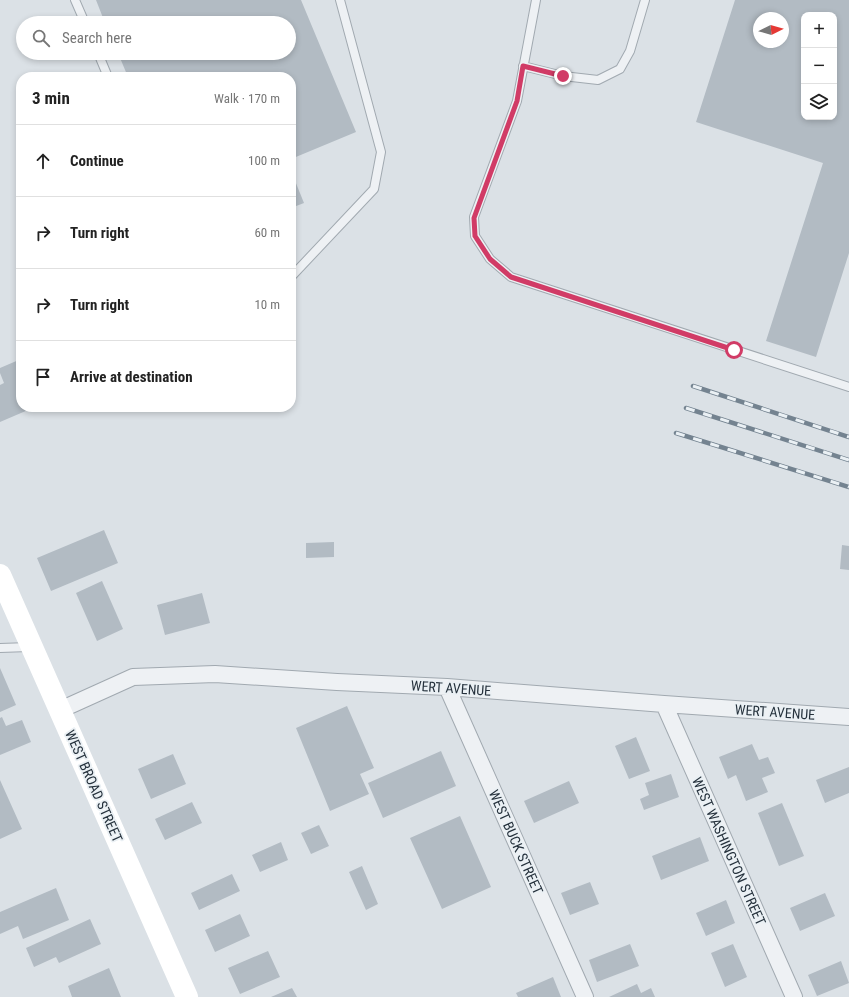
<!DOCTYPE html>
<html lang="en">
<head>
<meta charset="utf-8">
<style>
	:root { --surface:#fff; --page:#f6f6f6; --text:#222; --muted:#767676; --line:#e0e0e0 }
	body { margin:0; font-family:"Roboto Condensed",sans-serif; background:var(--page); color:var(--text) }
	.controls { position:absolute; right:12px; top:12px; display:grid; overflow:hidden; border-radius:8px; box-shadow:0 2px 6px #0003 }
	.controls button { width:36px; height:36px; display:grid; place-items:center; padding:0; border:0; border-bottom:1px solid var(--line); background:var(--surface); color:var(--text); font:20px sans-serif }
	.compass { position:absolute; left:753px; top:12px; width:36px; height:36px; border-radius:50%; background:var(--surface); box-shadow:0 2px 6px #0003; rotate:85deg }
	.stop { position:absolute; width:12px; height:12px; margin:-9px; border:3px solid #d13b66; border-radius:50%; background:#fff }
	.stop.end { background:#d13b66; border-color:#fff; box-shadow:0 1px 4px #0008 }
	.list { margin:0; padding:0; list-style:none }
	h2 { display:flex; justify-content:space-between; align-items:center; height:52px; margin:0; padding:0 16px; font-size:17px }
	h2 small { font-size:13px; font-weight:400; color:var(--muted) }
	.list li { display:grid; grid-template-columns:26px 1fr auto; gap:12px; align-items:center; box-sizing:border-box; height:72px; padding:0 16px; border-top:1px solid var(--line) }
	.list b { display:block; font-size:15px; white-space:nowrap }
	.list em { font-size:13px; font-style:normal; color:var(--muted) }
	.icon { flex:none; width:22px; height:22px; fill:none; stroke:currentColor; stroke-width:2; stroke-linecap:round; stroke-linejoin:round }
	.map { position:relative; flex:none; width:849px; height:997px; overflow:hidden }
	.search { position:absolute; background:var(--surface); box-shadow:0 2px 6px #0003; left:16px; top:16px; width:280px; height:44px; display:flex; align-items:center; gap:10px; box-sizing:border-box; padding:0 14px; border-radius:22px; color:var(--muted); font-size:15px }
	.panel { position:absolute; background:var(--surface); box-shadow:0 2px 6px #0003; left:16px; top:72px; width:280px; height:340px; border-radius:16px }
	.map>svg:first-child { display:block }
	.building { fill:#b2bbc3; fill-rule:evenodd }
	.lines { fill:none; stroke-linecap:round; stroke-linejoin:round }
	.service-casing { stroke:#a1a9b0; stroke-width:10 }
	.minor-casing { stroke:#a1a9b0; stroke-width:18 }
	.service { stroke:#eef1f4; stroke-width:8 }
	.minor { stroke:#eef1f4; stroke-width:16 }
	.secondary { stroke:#fff; stroke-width:22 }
	.rail-casing { stroke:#748390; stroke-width:4.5 }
	.rail { stroke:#eaf0f4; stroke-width:3; stroke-dasharray:9; stroke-linecap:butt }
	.route { stroke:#d13b66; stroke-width:5 }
	.labels { text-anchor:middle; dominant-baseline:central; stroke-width:3.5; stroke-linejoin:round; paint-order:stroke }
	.street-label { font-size:14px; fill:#25313c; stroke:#eaf0f4 }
</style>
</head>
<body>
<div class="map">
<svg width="849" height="997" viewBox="0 0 849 997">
	<rect width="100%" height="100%" fill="#dbe1e6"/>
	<path class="building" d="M96,0H301L356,132L291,159V77H128L118,53H289V23H105Z
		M735,0H849V253L816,357L766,341L823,163L696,122ZM804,15H834V117H804ZM759,18H783V42H759Z
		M291,171L304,203L291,208Z
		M21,359V407H35L0,422V385L4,383L0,373V368Z
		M104,530L118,563L51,591L37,558Z
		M334,542V557L306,558V543Z
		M842,545L849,546V570L840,569Z
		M102,581L123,629L97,641L76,593Z
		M202,593L210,623L165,635L157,605Z
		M0,668L16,705L0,712Z
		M347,706L374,768L360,774L369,794L330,811L296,728Z
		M2,717L6,726L22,720L31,742L0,755V718Z
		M636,737L650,771L629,779L615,746Z
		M752,744L759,760L768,757L775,773L762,778L768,792L746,801L736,775L728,779L719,757Z
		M441,751L456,786L383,818L368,783Z
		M173,754L186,784L151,799L138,769Z
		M849,767V793L825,803L816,780Z
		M671,774L679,797L644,810L640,799L649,795L645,783Z
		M0,780L22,829L0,839Z
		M569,781L579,803L534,823L524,801Z
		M192,802L202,823L165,840L155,819Z
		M782,803L804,856L779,866L758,813Z
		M460,816L491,887L442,909L410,838Z
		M319,825L329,846L311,854L301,833Z
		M700,837L709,861L661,880L652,856Z
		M281,842L288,860L260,872L252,855Z
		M362,866L378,904L366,910L349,872Z
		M232,874L240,891L199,910L191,893Z
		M590,882L599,904L570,915L561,893Z
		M56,888L69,920L23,939L18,926L0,934V912Z
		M825,893L835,916L800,931L790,908Z
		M726,900L735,923L706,936L696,913Z
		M240,914L250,936L215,952L205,930Z
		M90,919L101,944L59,963L56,957L34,967L26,948Z
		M630,944L639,966L597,982L589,960Z
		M733,944L747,977L725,987L711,953Z
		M268,951L280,977L240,994L228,968Z
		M841,961L849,983L817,996L808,975Z
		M109,968L121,997H72L68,986Z
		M553,977L561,997H518L516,993Z
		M637,984L641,993L651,988L655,997H609Z
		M292,988L297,997H271Z"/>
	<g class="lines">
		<g class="service-casing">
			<path id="service" d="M75,0L85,23
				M536,0L517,101L474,217L475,236L490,259L511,277L849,387
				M98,53L108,77
				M523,66L563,76L598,80L620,69L630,51L645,0
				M291,277L374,189L381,152L340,0
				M0,648L29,647"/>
		</g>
		<g class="minor-casing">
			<path id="minor" d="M447,687L585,997
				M664,704L794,997
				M60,710L133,677L215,674L337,682L447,687L664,704L849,717"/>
		</g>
		<use href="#service" class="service"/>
		<use href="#minor" class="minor"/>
		<path class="secondary" d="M0,575L187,997"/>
		<g class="rail-casing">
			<path id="rail" d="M693,386L849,437
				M686,408L849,460
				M676,433L849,487"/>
		</g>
		<use href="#rail" class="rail"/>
	</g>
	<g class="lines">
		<path class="route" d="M563,76L523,66L517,101L474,218L475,236L490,259L511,277L734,350"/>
	</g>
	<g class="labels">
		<g class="street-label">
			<text transform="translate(451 688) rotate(4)">WERT AVENUE</text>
			<text transform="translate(775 712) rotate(4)">WERT AVENUE</text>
			<text transform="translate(94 786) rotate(66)">WEST BROAD STREET</text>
			<text transform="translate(516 842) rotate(66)">WEST BUCK STREET</text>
			<text transform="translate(729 851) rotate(66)">WEST WASHINGTON STREET</text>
		</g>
	</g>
</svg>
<div class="controls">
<button>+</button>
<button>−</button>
<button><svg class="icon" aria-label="layers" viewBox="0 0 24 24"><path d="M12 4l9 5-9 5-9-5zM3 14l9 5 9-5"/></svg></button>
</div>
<svg class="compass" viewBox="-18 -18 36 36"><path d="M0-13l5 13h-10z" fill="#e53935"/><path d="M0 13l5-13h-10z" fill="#767676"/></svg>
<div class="stop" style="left:734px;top:350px"></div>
<div class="stop end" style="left:563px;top:76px"></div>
<div class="search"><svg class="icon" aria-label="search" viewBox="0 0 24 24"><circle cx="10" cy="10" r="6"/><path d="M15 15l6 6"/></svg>Search here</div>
<section class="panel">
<h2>3 min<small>Walk · 170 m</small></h2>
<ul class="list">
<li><svg class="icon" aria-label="ahead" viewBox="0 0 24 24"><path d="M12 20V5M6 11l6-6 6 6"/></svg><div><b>Continue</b></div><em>100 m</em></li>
<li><svg class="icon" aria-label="right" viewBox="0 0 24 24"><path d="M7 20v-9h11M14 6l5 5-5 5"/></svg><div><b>Turn right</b></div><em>60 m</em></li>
<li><svg class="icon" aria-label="right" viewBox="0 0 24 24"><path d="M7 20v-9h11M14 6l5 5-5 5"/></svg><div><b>Turn right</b></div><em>10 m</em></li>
<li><svg class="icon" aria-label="arrive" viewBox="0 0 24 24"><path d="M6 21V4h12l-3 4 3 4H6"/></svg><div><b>Arrive at destination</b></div></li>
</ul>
</section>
</div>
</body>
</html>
